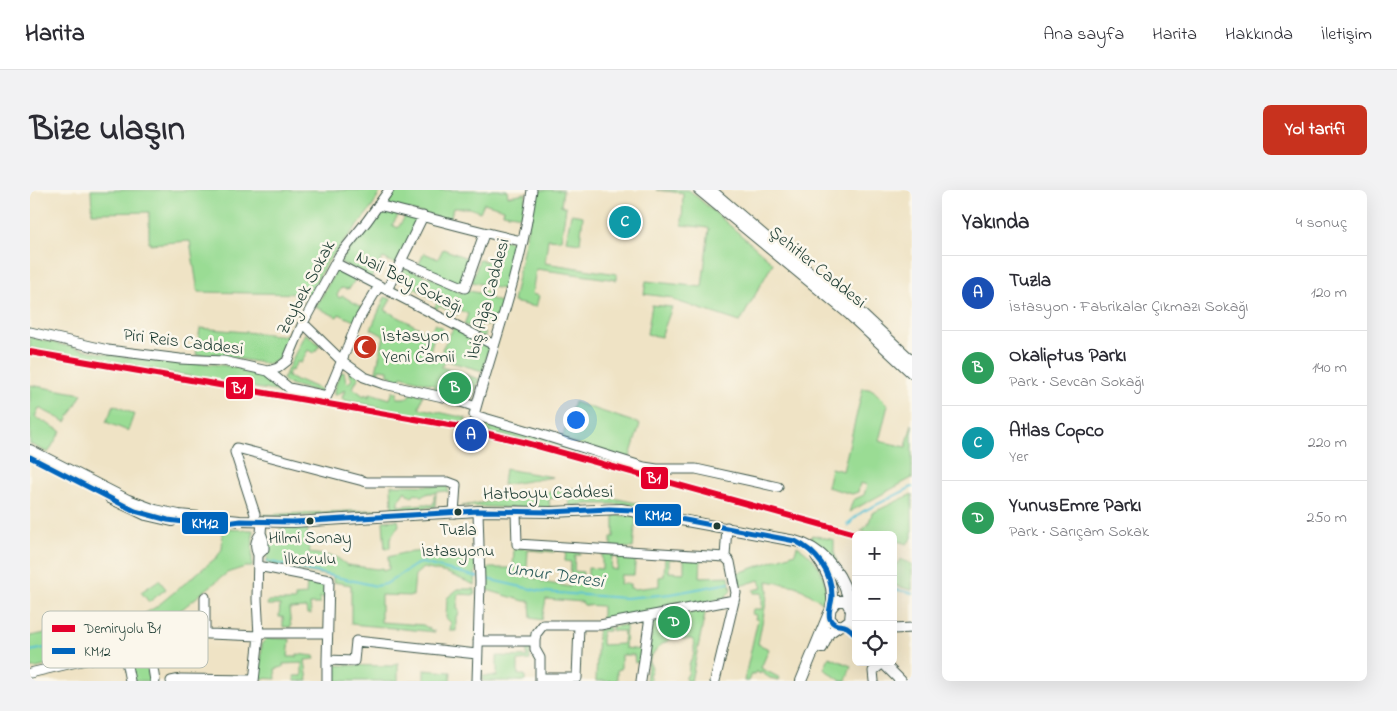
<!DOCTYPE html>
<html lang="tr">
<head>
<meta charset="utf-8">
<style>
	:root { --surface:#fff; --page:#f2f2f3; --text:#2b2b33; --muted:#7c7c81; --line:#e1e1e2; --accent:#c8321e }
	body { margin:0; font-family:"Indie Flower",sans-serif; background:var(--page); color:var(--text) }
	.controls { position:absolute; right:15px; bottom:15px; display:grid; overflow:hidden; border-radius:8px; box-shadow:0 5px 20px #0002 }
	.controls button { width:45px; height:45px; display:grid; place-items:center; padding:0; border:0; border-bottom:1px solid var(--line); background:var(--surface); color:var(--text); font:25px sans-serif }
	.you { position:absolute; left:545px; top:229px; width:18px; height:18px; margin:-12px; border:4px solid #fff; border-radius:50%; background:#1a73e8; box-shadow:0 0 0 8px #1a73e833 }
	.badge { display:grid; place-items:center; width:32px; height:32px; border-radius:50%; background:var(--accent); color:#fff; font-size:16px; font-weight:700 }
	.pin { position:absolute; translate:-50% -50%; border:2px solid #fff; box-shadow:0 1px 5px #0006 }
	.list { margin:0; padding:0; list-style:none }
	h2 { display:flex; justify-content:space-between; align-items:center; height:65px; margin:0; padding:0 20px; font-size:21px }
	h2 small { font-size:16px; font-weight:400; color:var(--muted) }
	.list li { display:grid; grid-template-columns:32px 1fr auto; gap:15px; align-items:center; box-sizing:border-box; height:75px; padding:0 20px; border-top:1px solid var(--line) }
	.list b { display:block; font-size:19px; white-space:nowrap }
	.list p { margin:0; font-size:16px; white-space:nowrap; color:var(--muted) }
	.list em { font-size:16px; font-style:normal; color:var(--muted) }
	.icon { flex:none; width:28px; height:28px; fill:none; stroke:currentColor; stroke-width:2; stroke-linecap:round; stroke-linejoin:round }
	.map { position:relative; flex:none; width:882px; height:491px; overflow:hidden; border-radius:8px }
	header { display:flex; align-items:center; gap:30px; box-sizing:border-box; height:70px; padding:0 25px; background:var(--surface); border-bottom:1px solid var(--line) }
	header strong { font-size:24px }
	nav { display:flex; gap:28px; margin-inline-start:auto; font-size:18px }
	.intro { display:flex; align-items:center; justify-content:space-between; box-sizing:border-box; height:120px; padding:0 30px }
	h1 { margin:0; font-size:35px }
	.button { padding:12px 22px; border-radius:8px; background:var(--accent); color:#fff; font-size:18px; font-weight:700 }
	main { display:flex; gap:30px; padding:0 30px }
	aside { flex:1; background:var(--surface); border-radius:8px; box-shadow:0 5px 20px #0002 }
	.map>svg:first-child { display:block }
	.green { fill:#9adc94; stroke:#5c8c64 }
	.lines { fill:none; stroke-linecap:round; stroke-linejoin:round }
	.stream { stroke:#59c2d6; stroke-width:2 }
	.minor-casing { stroke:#3e564a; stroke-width:11 }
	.major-casing { stroke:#3e564a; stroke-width:12 }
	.minor { stroke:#fff; stroke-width:9 }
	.major { stroke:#fff; stroke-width:10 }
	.bus-1-casing { stroke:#fbf7ec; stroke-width:9 }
	.bus-1 { stroke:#0065bd; stroke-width:5 }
	.rail-1-casing { stroke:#fbf7ec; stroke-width:10 }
	.rail-1 { stroke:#e4002b; stroke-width:6 }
	.bus-dot { fill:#1f3d34; stroke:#fbf7ec; stroke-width:2 }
	.labels { text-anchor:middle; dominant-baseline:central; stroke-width:5; stroke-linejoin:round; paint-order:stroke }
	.bus-label { font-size:17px; fill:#1f3d34; stroke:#fbf7ec }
	.street-label { font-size:18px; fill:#1f3d34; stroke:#fbf7ec }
	.poi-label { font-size:18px; fill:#1f3d34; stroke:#fbf7ec; text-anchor:start }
	.water-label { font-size:19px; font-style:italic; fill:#2e5e5c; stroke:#fbf7ec }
	.key { fill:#fbf7ec; stroke:#b9bfb5; stroke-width:1 }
	.key-label { font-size:14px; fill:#1f3d34 }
	.line-badge { stroke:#fbf7ec; stroke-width:2 }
	.badge-label { font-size:14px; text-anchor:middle; font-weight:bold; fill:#fff }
</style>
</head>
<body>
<header>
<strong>Harita</strong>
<nav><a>Ana sayfa</a><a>Harita</a><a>Hakkında</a><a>İletişim</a></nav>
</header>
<div class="intro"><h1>Bize ulaşın</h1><a class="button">Yol tarifi</a></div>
<main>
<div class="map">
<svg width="882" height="491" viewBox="0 0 882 491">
	<rect width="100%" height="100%" fill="#fbf7ec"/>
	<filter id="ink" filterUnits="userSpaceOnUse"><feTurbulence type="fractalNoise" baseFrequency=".02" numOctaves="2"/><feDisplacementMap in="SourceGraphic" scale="10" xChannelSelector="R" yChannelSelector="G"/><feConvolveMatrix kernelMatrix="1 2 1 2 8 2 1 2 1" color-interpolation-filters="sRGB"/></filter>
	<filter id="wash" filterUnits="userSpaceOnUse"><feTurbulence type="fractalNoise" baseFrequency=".0096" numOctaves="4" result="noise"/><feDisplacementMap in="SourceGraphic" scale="20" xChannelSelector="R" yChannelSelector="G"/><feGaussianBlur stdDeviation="1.12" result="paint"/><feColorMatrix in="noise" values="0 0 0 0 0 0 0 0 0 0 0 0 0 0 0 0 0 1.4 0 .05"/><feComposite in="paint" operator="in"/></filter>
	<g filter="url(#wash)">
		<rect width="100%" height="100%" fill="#efe3c5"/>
		<path class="green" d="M61,0H351L343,16L296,74L280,104L168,102L160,51L119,54V22L62,23Z
			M362,0H477L478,6L496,3L492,26L473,23L474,19L454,13L450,22L439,18H423L420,30L358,15L356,10Z
			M505,0H533L531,16L536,17L531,50L518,49L515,73L587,84V90L506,79L502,104L509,106L506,117L483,112Z
			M626,0H659L743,73L710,132L643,110V108L614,104L616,91L672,97L679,38L652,35L653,3Z
			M349,18L369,24L362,35L368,38L376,25L389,29L368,75L353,68L341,88L310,72Z
			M541,24L553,26L550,53L536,51Z
			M473,50L488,53L476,100L442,92L449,70L467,73Z
			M413,59L442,70L434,95L388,76L394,63L408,69Z
			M307,78L326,88L320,98L317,99L311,98L307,105L309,108L313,106L334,119L326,132L309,124L307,127L286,117Z
			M375,78L412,92L431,103L435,100L449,103L453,100L458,103L459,108L472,113L465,137L461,134L458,136L452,134L449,141L456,143L454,148L440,140L439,136L434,135L438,124L430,120L427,125C421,120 415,120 409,116L406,120L404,118L407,113L385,98L379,106L376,104L381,97L382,93L369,88Z
			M355,107L361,109L355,120L399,143L405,134L413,138L403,150L399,165L411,168L413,165L412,159L424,137L459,157L453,181L417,171L411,177L449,189L442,213L403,201L404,195L371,186L369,193L361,191L362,186L358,185V180L349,179L348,185H345L354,146L341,139Z
			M622,115L642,117L631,147L617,144Z
			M170,138L259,146L251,165L246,171L238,174L204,168L166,165Z
			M275,143L290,155L284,163L278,160L271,173L267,172L262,181L260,180L257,186L268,192L269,190L296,202L295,204L255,193L253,189Z
			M0,147C40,157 79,166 120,170C157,174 198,171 233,185C243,189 252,198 261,204L0,158Z
			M318,179L329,186L323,198L334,206L335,204L339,207L340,203L360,209L363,201L367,202V208H378L379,205L383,203L393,205L389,218L436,228L435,235L314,210L312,208L315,200L306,205H304V200L310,183L314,182L316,191L318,193L322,190Z
			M0,195L52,204L36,232L9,218L5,227L31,241L18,263L0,254Z
			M833,198L843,200L858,215L849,251L876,257L882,234V288L819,322L823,310L834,305L837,295L830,293L828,302L822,304L797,297L801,278L813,281Z
			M544,212L610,234L599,270L532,249Z
			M84,215L104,224L98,241L76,232Z
			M457,233L635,281L636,286L522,256L455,242Z
			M475,279L523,287L473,295Z
			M361,295L416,296L418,298V303L416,301L406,302V303H399L392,306L385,303L382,307L378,305L375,301L368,311V316L395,314L402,315L404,312V306L406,304L405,317L271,326L236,327L233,325L362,319Z
			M543,298L552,302L553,305L583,308L648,322L647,324L593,314H559L540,316L538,306L519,309L520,319L432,316Z
			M882,304V348L877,354L863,350V345H845L831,341L838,335L842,323Z
			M584,325L606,326L603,358L581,357V347H584Z
			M368,330L369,335L360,349V358L355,359L353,331Z
			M277,336L280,363L306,367L317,375L347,379L352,378L353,381L359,379L358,367L373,363L406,360L446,372L445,395L417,383L393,378L385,385L383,406L351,405V432L393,435L405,442L321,434V395L303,392V387L237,374C237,364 241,341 252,338C260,336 269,336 277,336Z
			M193,339L223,340L222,377H215L197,383L132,435L94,455L7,478H0V446L112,425L126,417L187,367L192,359Z
			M782,345L804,350V361L808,374L794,358L780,351Z
			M767,356C789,368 798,391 797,415L766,396L737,391L738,402L728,454L739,459L731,478L750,488L749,490L740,488L731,482L730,484L726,481L724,485L722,484L719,491H714L728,429H725L726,425L722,424L723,419H732V403H724L723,400L732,398L729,390L710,396L706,384L765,363Z
			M484,358L524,360V362L498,360L497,378H491V385L507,389V383L512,384V392L540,397L541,372L535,371L536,361L550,362V365H545L544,381L553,382L552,393H558V378L572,379V364H584V366L582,367L581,379L587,380L588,367H585V364L606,365L604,385H591L590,394H600V398L605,399L629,396V387L634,386L635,365L646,366V369H639V382L654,383V370L649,369V366L671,367L670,387L699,386L701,401L693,409L572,431V416L554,415L552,412L516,409L512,430L501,428L500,411H494L457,400C457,393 454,387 454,379L457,378H483Z
			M870,369L882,374V400L863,395V376L868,373Z
			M129,390L136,399L119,412L111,402Z
			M277,392L293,395L295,398V408L290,407V414H280L281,424H277L276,418L259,419L261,437H253V427H249L250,415H237L238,411H265V406L276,405Z
			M428,399H445V405L428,404L427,419H429L428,426H426V441H420L421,433L416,428L417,408Z
			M676,419L661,491H656V487C660,481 658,482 659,476C661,466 665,469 664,456L665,454L662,449H653L649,447C635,450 624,458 619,472L622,478L619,486L621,488L619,491H616L623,430Z
			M596,435L595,458L612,460L610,472L605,473L604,465H591V479L587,480V491H566L568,439L579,437V441H572V455L593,454L594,441H582V437Z
			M237,448L260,449L258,467H267V464L284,466L285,469L275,470L278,491H265L264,486H272V473L253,474V477L245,479L246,489L230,488L232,453Z
			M496,454L500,458V470L488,471V485H495V491H452L453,486H467V466L497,467Z
			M799,467L821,476L816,491H811L794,479Z
			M102,468C118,470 117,477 120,491H104L100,472Z
			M367,473H368V491H301V475L362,476Z
			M394,480L421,482L420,491H378H394Z"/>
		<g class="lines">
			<path class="stream" d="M817,334L832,322L882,297
				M818,337L822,331
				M237,371L346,396L356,394L387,374L392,373L448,387
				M452,388L514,402L595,408L641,404L699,393
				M863,399L882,403
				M0,461L78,446"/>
		</g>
	</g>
	<g filter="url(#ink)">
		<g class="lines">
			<g class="minor-casing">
				<path id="minor" d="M502,0C492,77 464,151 444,225L506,243L614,277L627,279H666L748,297
					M348,15C397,27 444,41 492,51
					M371,71L435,98L454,44
					M305,73L464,155
					M357,100L393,26
					M273,133L312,171L334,187L354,194L422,209L446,217
					M0,142L78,160L150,169L193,171L238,181L259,198L297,206L329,129L349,96
					M238,181L248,178L257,171L273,133L309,66L337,31L359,0
					M486,322L487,354L695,367
					M224,331L225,324L205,262L207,258L337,292H418L426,295L424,323
					M228,365C224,356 225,351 231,343
					M228,376L299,390L297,470L324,471L326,451L447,464
					M863,439L882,438
					M229,443H298
					M175,444V407
					M448,451H505L506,444L513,435H570L704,410
					M505,451V459L510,468V491
					M106,455L122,472L125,491
					M94,461L100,491
					M0,483L94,461L121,444L129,442L229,446
					M510,488H547L549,436
					M141,491L151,489L224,490
					M224,491L229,446L227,409L228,365L234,359V351L231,343L232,331
					M297,491V470
					M447,491L450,392L448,321
					M611,491L620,426
					M685,491L706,403L700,372L695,367L697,337
					M844,491L843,481L853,473"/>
			</g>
			<g class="major-casing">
				<path id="major" d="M669,0L820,125L882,183
					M681,0L737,48L826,119L882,171
					M0,260L98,310L125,320L149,325L210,331L264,332L448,321L521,322L591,319L765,351C790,357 810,380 817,404C821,415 822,427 826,438
					M80,308L116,325L142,331
					M786,366C796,379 803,395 802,412C801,418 799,423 800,429L807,436L813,435L820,430L821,420L816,411H807L801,418
					M792,458L799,443L809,436
					M852,472L871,491
					M771,491L799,423"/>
			</g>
			<use href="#minor" class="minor"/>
			<use href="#major" class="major"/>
			<g class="bus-1-casing">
				<path id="bus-1" d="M0,267L105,321L138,330L162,333L190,334L210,331L264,332L448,321L521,322L579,319L603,320L765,351C786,361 802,382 802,406C802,414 797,422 800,429C804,437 811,434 817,437C820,439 823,442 826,445"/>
			</g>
			<use href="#bus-1" class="bus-1"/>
			<g class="rail-1-casing">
				<path id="rail-1" d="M0,162L425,236L493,252L829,345"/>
			</g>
			<use href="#rail-1" class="rail-1"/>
		</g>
	</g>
	<defs>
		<g id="mosque-disc" transform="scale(1.25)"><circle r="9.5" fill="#c8321e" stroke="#fbf7ec"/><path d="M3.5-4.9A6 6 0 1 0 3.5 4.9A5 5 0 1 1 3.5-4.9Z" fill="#fff"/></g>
	</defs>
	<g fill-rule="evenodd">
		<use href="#mosque-disc" x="335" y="157"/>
	</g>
	<g class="bus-dot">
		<circle cx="428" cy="322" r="4.5"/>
		<circle cx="280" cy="331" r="4.5"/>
		<circle cx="687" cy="336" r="4.5"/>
	</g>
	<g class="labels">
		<g class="bus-label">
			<text x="428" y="340">Tuzla<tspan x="428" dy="21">İstasyonu</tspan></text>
			<text x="280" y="348">Hilmi Sonay<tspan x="280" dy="21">İlkokulu</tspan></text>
		</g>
		<g class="street-label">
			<text transform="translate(787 78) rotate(39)">Şehitler Caddesi</text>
			<text transform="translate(379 93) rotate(27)">Nail Bey Sokağı</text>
			<text transform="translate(277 98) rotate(-62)">Zeybek Sokak</text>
			<text transform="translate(459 109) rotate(-75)">İbiş Ağa Caddesi</text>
			<text transform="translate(153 153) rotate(7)">Piri Reis Caddesi</text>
			<text transform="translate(518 304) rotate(-1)">Hatboyu Caddesi</text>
		</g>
		<g class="poi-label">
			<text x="352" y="147">İstasyon<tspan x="352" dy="21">Yeni Camii</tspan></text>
		</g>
		<g class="water-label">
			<text transform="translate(525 386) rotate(8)">Umur Deresi</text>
		</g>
	</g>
	<rect x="12" y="421" width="166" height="57" rx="8" class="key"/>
	<rect x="22" y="435" width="23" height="7" fill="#e4002b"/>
	<rect x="22" y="458" width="23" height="6" fill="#0065bd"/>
	<g class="key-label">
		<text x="54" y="443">Demiryolu B1</text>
		<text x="54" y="466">KM12</text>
	</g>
	<g class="line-badge">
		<rect x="195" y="186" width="29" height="24" rx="5" fill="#e4002b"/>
		<rect x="610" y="276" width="29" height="24" rx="5" fill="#e4002b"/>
		<rect x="604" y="313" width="48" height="24" rx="5" fill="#0065bd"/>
		<rect x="151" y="321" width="48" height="24" rx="5" fill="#0065bd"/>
	</g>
	<g class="badge-label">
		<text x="209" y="203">B1</text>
		<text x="624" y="293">B1</text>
		<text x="628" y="330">KM12</text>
		<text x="175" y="338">KM12</text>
	</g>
</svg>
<div class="controls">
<button>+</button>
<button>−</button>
<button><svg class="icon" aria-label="locate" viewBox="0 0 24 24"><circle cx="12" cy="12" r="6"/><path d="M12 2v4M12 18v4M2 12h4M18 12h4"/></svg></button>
</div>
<div class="you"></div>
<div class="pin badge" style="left:441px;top:245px;background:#1a4fb4">A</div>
<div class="pin badge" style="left:425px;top:198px;background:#2e9e5b">B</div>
<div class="pin badge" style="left:595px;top:32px;background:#0f9aa8">C</div>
<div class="pin badge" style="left:644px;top:432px;background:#2e9e5b">D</div>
</div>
<aside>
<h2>Yakında<small>4 sonuç</small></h2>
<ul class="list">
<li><span class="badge" style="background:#1a4fb4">A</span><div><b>Tuzla</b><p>İstasyon · Fabrikalar Çıkmazı Sokağı</p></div><em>120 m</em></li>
<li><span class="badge" style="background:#2e9e5b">B</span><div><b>Okaliptus Parkı</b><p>Park · Sevcan Sokağı</p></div><em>140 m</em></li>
<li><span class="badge" style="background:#0f9aa8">C</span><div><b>Atlas Copco</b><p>Yer</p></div><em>220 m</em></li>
<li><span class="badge" style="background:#2e9e5b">D</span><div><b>YunusEmre Parkı</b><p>Park · Sarıçam Sokak</p></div><em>250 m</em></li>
</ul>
</aside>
</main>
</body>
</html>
